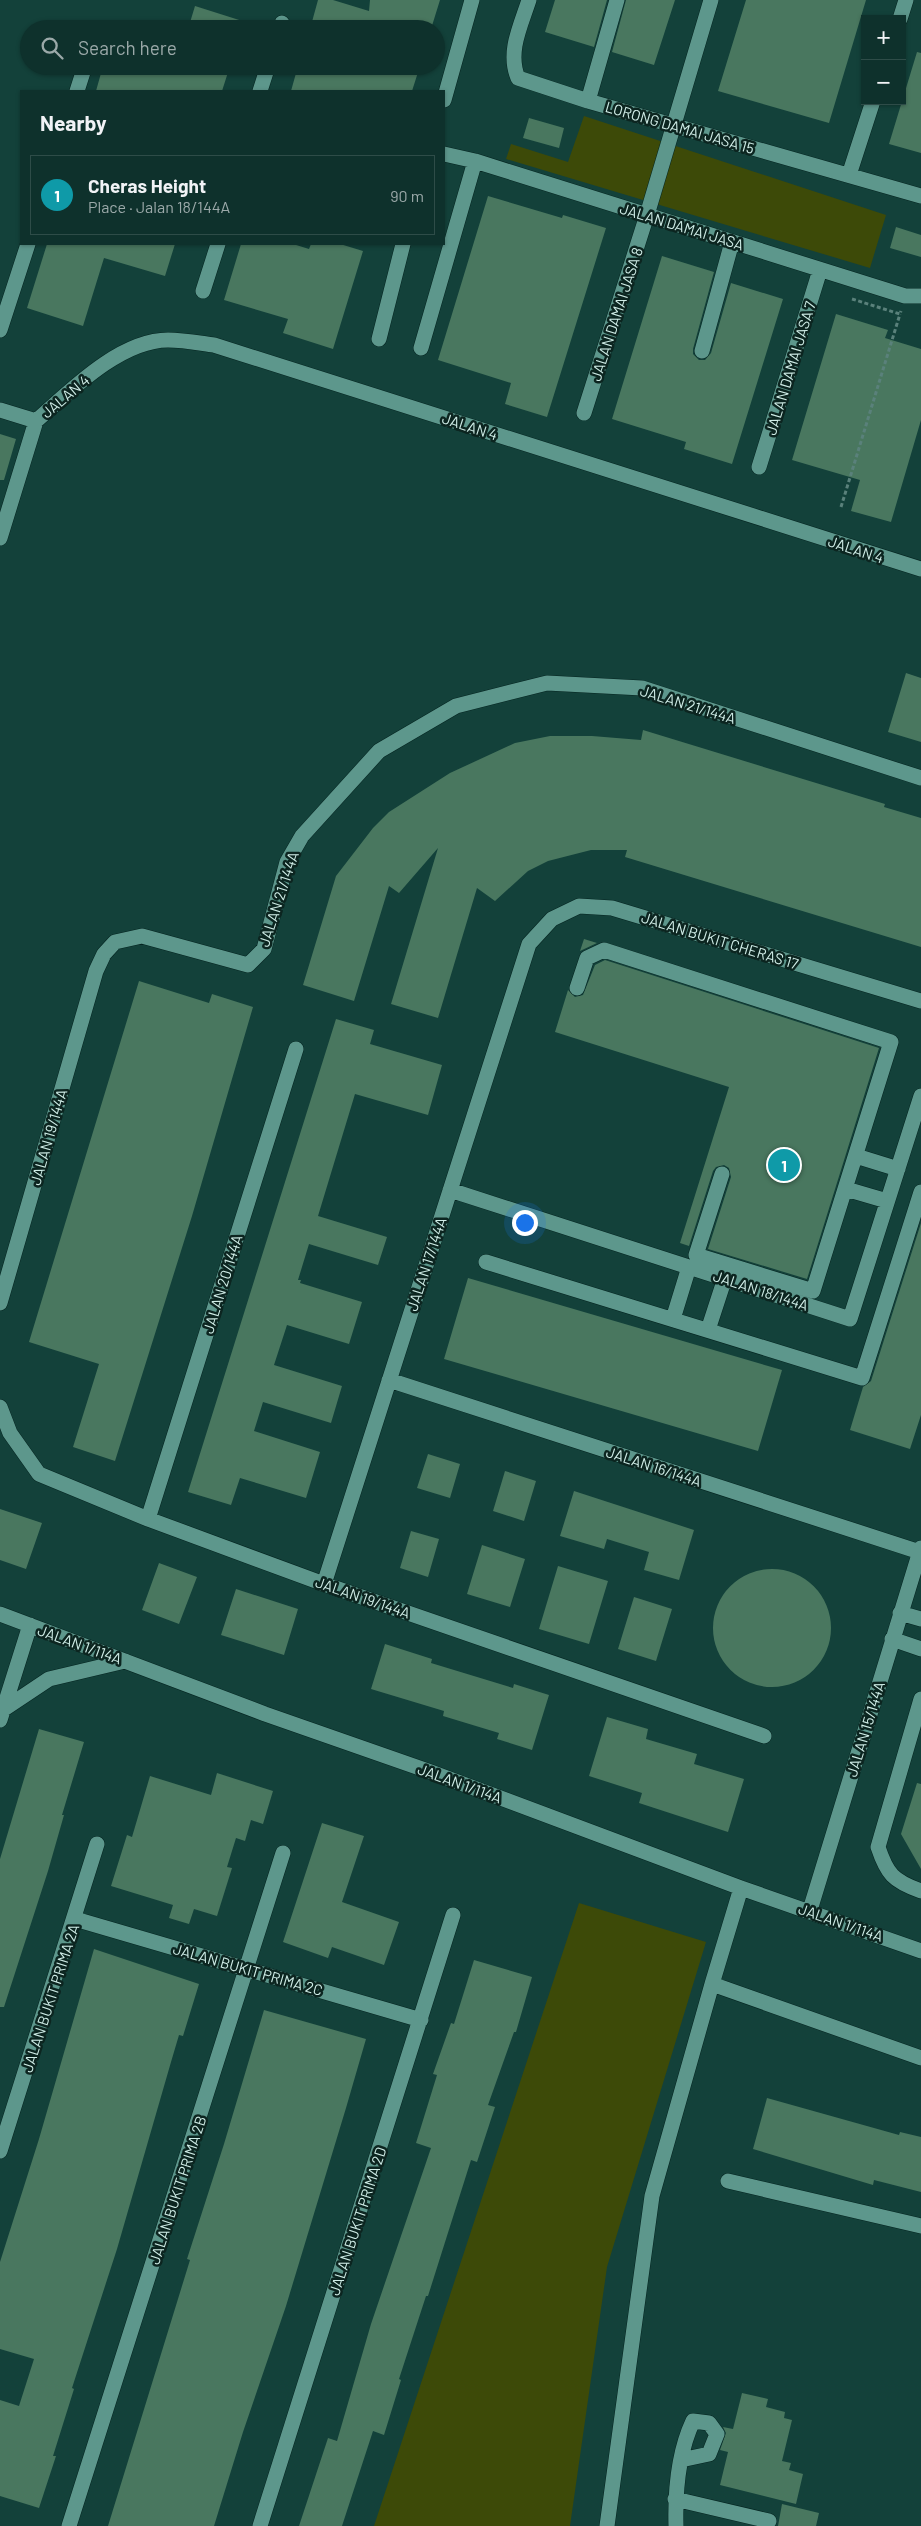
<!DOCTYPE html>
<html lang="en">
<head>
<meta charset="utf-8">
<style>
	:root { --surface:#0e312c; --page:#1c3d38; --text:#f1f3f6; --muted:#9ba9a9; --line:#2e4c48; --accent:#ea580c }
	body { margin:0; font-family:Barlow,sans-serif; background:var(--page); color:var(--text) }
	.controls { position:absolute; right:15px; top:15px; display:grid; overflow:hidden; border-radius:0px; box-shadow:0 1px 4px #0004 }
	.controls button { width:45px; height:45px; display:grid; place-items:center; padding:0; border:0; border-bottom:1px solid var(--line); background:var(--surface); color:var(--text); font:25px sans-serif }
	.you { position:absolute; left:524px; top:1222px; width:18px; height:18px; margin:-12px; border:4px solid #fff; border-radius:50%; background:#1a73e8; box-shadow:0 0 0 8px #1a73e833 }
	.badge { display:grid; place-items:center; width:32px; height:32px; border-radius:50%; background:var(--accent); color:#fff; font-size:16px; font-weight:700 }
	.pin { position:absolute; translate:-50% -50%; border:2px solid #fff; box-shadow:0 1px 5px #0006 }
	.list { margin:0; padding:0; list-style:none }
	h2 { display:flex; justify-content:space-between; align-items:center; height:65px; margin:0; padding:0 20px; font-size:21px }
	h2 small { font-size:16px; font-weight:400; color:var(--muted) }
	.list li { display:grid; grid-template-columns:32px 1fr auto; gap:15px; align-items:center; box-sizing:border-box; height:80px; margin:0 10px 10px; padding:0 10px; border:1px solid var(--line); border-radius:0px }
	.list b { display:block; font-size:19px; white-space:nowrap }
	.list p { margin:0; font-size:16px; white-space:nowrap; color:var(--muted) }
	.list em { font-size:16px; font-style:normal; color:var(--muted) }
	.icon { flex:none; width:28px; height:28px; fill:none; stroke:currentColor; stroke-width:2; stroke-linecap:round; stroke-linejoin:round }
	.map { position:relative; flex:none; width:921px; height:2526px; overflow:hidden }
	.search { position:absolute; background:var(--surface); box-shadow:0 1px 4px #0004; left:20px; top:20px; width:425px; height:55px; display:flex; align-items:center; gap:12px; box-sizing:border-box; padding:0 18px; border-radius:28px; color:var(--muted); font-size:19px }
	.panel { position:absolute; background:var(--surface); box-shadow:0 1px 4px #0004; left:20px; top:90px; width:425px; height:155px; border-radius:0px }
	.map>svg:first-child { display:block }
	.green { fill:#3d4a08 }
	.building { fill:#49775f }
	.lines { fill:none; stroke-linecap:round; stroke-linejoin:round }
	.minor-casing { stroke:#052521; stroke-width:16 }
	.path { stroke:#5a817b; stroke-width:3; stroke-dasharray:4 2.5; stroke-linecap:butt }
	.minor { stroke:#5d978c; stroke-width:15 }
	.labels { text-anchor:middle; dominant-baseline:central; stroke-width:5; stroke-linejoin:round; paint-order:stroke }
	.street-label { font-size:15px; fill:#d1eee8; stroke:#0c2520 }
</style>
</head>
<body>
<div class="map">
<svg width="921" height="2526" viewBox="0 0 921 2526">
	<rect width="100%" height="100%" fill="#13413a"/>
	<path class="green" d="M584,116L886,215L870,268L506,159L511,144L568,162Z
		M579,1903L706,1942L607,2267L570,2526H374Z"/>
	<path class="building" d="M318,0H333L369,11L370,0H440L431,29H310Z
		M555,0H607L594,47L545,32Z
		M626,0H675L654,65L612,52Z
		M746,0H866L829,123L718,91Z
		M195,6L255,25V29H188Z
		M917,52L921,53V153L889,144Z
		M103,66H230L222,91H96Z
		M298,66H420L412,91H291Z
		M529,118L564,128L559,148L523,138Z
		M488,196L562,218L563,215L606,228L547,417L505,404L511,383L438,360Z
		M896,227L921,235V257L890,248Z
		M47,244H175L165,276L104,258L83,326L27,308Z
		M241,244H293L309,249L311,244H340L363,251L333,349L283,333L288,319L224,300Z
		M662,256L714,272L693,349V354L699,360H705L711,353L731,283L783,299L732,464L684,449L686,442L612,419Z
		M836,314L888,330L885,338L921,349V420L891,522L851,511L860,480L792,460Z
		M0,434L16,439L4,480H0Z
		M906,673L921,678V742L888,732Z
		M643,730L885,804L884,807L921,818V947L625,857L627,850H591L548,861L528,871L495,901L477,888L438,1018L391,1004L438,848L399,893L389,886L354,1001L303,985L336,876L373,828L389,812L450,773L515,743L550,736H592L641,740Z
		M584,939L597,943L580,951Z
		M605,960L879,1048L807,1279L708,1249L731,1177L729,1168L724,1165L716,1167L713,1171L689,1246L680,1243L729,1087L555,1032L568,990L575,997L583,995L595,965Z
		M139,981L209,1003L212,994L253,1007L192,1216L115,1461L73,1447L99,1364L29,1342Z
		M336,1019L374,1030L370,1044L442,1065L428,1115L355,1094L318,1216L387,1237L378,1265L309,1244L298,1280H301L300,1283L362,1302L349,1344L287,1325L274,1365L342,1386L331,1423L263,1402L254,1431L320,1452L306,1498L240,1478L231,1505L188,1492Z
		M921,1223V1415L910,1449L850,1430L863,1387L871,1381Z
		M468,1278L782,1370L758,1451L444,1359Z
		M428,1454L460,1464L450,1498L417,1488Z
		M505,1471L536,1481L524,1521L493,1511Z
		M574,1491L694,1530L679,1580L644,1570L649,1552L607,1539L604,1549L560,1536Z
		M0,1509L42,1523L26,1569L0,1560Z
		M411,1531L439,1539L428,1577L400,1568Z
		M482,1545L525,1559L510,1607L467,1594Z
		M159,1563L197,1577L179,1624L142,1610Z
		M558,1566L608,1581L589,1644L539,1629Z
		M713 1628a59 59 0 1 1 118 0a59 59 0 1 1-118 0Z
		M236,1589L298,1609L284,1655L221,1635Z
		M634,1597L672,1609L656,1661L618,1649Z
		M385,1644L432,1659L431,1663L513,1688L514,1684L549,1695L532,1750L497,1739L499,1733L443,1716L444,1711L371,1689Z
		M607,1717L648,1729L646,1739L697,1754L694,1764L744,1779L728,1832L639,1803L642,1793L589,1776Z
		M39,1729L84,1742L62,1815H64L48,1871L4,2007H0V1859Z
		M217,1773L273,1791L263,1824L251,1820L245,1841L236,1838L227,1867L232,1868L217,1916L194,1909L189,1924L169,1918L173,1905L111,1886L127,1835L132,1837L150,1776L211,1795Z
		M917,1783L921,1784V1869L901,1834Z
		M322,1823L364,1836L342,1902L399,1922L384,1965L332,1947L328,1958L283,1942Z
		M94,1949L199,1984L183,2036L179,2035L171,2062L117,2249L72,2388L74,2389L53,2456H56L39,2508L0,2496V2400L19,2406L34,2359L0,2349V2262L39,2139Z
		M474,1960L532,1977L516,2032H514L488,2105L495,2107L477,2162L471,2160L428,2296H426L399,2379L401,2380L384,2435L373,2431L342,2526H299L328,2438L337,2441L371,2324L431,2148L416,2143L437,2075L433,2074L451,2023L454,2024Z
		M264,2010L366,2039L346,2108L286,2306L243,2432L214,2526H108L190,2260L187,2259L224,2144Z
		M767,2098L899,2135L900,2132L921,2137V2192L874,2180L873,2185L753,2149Z
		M742,2393L768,2399L766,2407L785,2412L784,2418L792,2420L782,2461L791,2463L789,2470L803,2474L796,2504L720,2485L728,2452L720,2450L726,2433L723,2427L733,2429Z
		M782,2504L819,2513L816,2526H778Z"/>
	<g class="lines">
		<g class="minor-casing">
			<path id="minor" d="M529,0C521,25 507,52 518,78L588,101L921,196
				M900,19L906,0
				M98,29V28
				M280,29L282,23
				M77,91L85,66
				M260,91L268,66
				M444,100L472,0
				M588,101L617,0
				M444,154L475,161L905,296H921
				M849,175L873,101
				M203,291L218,244
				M0,330L28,244
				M379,339L403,244
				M421,348L475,161
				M702,351L732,242
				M0,410L36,421
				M584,413L647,215L711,0
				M36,421C70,391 120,340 168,340C183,340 199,343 214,345L921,569
				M759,467L820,270
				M0,538L36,421
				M577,988L587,958L604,950L891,1042L813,1291L696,1255L722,1174
				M856,1156L898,1169
				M846,1189L887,1201
				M450,1190L850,1319L921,1096
				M486,1262L862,1378L921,1192
				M0,1303L96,971L104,954L115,942L142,936L248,965L264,949L287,862L302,836L379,751L456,706L547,683L642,688L921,778
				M673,1319L689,1267
				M708,1330L725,1278
				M389,1380L920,1552
				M0,1407L10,1433L39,1474L148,1519L324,1584L764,1736
				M148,1519L296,1049
				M324,1584L529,944L552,919L579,906L612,908L921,1001
				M900,1613L921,1619
				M0,1614L265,1714L431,1772L741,1888L921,1951
				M892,1639L921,1649
				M921,1699L878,1847C887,1874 893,1881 921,1891
				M4,1709L49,1679L125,1661
				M0,1720L30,1625
				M810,1910L921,1548
				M75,1919L421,2020
				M712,1984L741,1888
				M0,2151L97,1844
				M728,2181L921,2226
				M675,2499L769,2521
				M69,2526L283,1853
				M260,2526L453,1915
				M607,2526L652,2196L712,1984L921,2058
				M676,2526C675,2491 678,2453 693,2421L709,2423L717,2434L709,2454L681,2460"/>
		</g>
		<path class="path" d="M852,299L900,314L901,311
			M841,507L900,314"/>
		<use href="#minor" class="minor"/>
	</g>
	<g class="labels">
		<g class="street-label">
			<text transform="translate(680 127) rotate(16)">LORONG DAMAI JASA 15</text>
			<text transform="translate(682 226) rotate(17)">JALAN DAMAI JASA</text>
			<text transform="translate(616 314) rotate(-72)">JALAN DAMAI JASA 8</text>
			<text transform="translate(790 368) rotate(-73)">JALAN DAMAI JASA 7</text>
			<text transform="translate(65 396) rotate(-40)">JALAN 4</text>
			<text transform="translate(470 426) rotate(18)">JALAN 4</text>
			<text transform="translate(856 549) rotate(18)">JALAN 4</text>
			<text transform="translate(688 704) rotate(17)">JALAN 21/144A</text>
			<text transform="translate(278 899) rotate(-72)">JALAN 21/144A</text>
			<text transform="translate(720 940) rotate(17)">JALAN BUKIT CHERAS 17</text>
			<text transform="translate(48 1137) rotate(-74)">JALAN 19/144A</text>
			<text transform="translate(426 1264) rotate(-72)">JALAN 17/144A</text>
			<text transform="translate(222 1284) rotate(-73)">JALAN 20/144A</text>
			<text transform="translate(761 1290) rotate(18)">JALAN 18/144A</text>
			<text transform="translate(654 1466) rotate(18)">JALAN 16/144A</text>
			<text transform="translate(363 1597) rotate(19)">JALAN 19/144A</text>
			<text transform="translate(80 1644) rotate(20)">JALAN 1/114A</text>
			<text transform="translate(865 1729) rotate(-73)">JALAN 15/144A</text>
			<text transform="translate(460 1783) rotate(20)">JALAN 1/114A</text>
			<text transform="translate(841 1922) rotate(19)">JALAN 1/114A</text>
			<text transform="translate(248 1969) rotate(16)">JALAN BUKIT PRIMA 2C</text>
			<text transform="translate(50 1998) rotate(-72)">JALAN BUKIT PRIMA 2A</text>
			<text transform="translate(177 2190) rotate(-72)">JALAN BUKIT PRIMA 2B</text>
			<text transform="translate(357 2221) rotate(-72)">JALAN BUKIT PRIMA 2D</text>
		</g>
	</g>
</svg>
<div class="controls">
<button>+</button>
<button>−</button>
</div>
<div class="you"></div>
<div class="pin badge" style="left:784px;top:1165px;background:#0f9aa8">1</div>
<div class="search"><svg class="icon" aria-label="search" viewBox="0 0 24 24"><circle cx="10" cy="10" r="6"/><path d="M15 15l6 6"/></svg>Search here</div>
<section class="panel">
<h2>Nearby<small></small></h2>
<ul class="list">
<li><span class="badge" style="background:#0f9aa8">1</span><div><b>Cheras Height</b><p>Place · Jalan 18/144A</p></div><em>90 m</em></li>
</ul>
</section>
</div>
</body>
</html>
